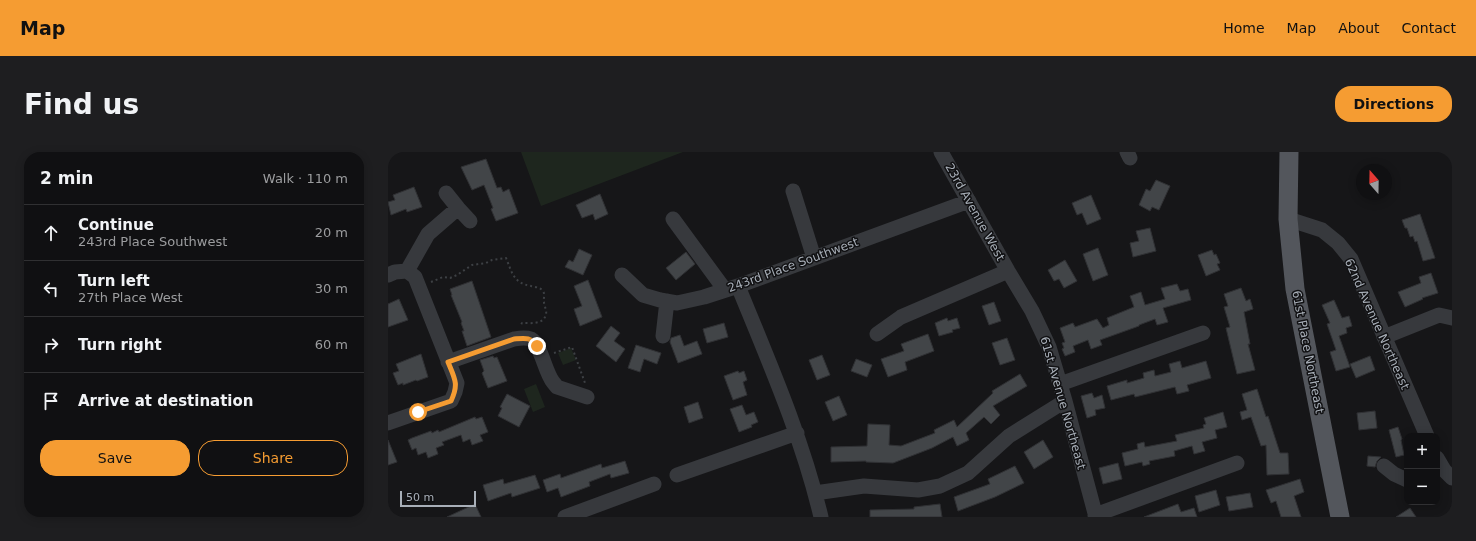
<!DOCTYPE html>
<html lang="en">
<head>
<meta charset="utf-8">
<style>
	:root { --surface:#101012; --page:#1e1e20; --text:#f1f3f6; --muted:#9c9d9f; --line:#303032; --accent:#f59c32 }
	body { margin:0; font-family:"DejaVu Sans",sans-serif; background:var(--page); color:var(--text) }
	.controls { position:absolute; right:12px; bottom:12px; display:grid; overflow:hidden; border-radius:8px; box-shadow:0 2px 10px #0003 }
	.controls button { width:36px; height:36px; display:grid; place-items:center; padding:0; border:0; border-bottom:1px solid var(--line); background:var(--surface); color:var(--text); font:20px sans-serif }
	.compass { position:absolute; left:968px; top:12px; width:36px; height:36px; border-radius:50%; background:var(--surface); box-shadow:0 2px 10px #0003; rotate:340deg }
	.scale { position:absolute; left:12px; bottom:10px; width:76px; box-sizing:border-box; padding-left:4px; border:2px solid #a8afb8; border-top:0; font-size:11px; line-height:14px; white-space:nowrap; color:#a8afb8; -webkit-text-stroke:3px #111113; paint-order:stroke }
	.stop { position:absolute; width:12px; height:12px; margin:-9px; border:3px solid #f59c32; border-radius:50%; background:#fff }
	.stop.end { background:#f59c32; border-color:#fff; box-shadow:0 1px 4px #0008 }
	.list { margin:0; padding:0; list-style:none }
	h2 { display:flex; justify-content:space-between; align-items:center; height:52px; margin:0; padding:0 16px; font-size:17px }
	h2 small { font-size:13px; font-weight:400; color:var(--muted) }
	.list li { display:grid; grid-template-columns:26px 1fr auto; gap:12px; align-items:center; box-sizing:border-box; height:56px; padding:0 16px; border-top:1px solid var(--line) }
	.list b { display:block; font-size:15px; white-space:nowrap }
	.list p { margin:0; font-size:13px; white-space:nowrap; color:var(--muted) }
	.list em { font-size:13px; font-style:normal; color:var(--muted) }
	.actions { display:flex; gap:8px; padding:12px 16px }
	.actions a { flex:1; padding:9px 0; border:1px solid var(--accent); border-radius:16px; text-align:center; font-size:14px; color:var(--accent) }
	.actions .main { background:var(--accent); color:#111 }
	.icon { flex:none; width:22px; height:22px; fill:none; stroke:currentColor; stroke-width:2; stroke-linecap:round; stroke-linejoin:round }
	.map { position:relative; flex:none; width:1064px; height:365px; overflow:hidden; border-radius:16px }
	header { display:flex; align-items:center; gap:24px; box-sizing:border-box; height:56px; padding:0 20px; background:var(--accent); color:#111 }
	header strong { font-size:19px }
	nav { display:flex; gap:22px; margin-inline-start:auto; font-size:14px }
	.intro { display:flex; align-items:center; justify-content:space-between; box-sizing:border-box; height:96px; padding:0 24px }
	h1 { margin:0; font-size:28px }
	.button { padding:10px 18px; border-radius:16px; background:var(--accent); color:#111; font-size:14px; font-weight:700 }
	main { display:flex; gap:24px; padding:0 24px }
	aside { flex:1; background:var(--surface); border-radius:16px; box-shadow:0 2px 10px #0003 }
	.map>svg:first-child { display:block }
	.green { fill:#1e261e }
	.building { fill:#424548; stroke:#303134 }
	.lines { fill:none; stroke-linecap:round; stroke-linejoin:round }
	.path { stroke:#3d4044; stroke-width:2; stroke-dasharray:2 3; stroke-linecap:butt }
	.minor { stroke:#37393d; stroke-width:15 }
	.major { stroke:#53565c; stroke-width:19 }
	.route { stroke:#f59c32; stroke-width:5 }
	.labels { text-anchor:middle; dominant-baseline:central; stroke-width:3; stroke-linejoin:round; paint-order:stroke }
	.street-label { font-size:12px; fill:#a8afb8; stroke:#111113 }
</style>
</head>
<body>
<header>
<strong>Map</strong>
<nav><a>Home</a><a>Map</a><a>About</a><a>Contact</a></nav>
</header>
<div class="intro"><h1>Find us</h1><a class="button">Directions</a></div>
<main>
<aside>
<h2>2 min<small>Walk · 110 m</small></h2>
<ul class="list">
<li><svg class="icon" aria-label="ahead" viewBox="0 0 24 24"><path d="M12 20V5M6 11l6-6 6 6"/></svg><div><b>Continue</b><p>243rd Place Southwest</p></div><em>20 m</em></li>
<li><svg class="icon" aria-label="left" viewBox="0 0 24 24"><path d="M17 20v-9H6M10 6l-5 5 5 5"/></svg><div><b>Turn left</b><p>27th Place West</p></div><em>30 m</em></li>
<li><svg class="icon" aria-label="right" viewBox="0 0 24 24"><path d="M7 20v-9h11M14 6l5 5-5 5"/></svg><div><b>Turn right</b></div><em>60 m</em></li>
<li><svg class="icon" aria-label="arrive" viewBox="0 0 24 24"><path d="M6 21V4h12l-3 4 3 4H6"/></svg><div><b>Arrive at destination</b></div></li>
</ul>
<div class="actions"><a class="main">Save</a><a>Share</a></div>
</aside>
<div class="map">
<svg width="1064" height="365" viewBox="0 0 1064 365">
	<rect width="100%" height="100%" fill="#161618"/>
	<path class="green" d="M133,0H295L153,54Z
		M183,196L188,208L175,213L170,201Z
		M148,232L157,255L145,260L136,237Z"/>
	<path class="building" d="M98,7L109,36L113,35L115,40L121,37L130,61L108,69L103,57L105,56L96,33L84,38L73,15Z
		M768,28L782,34L771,58L764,55L762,59L751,53L758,37L762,39Z
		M26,35L34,55L19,60L18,57L3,63L0,50L7,48L5,43Z
		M212,42L220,62L207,68L205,62L194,66L188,53Z
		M703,43L713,67L699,73L694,61L689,63L684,51Z
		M1032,62L1047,106L1035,109L1029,89L1027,90L1025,84L1022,85L1019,76H1017L1014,68Z
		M762,76L768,99L745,105L742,91L751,89L748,79Z
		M710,96L720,123L705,129L695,102Z
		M191,97L204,103L195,123L177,115L181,108L185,110Z
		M824,98L826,103L828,102L832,111L829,112L832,118L818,124L810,103Z
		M298,100L307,112L288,128L278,116Z
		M677,108L689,129L676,136L671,127L666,129L660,118Z
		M1043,121L1050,141L1034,146L1035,147L1017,155L1010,140L1033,131L1031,125Z
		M200,128L214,165L192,174L186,157L194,154L186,134Z
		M84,129L103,185L79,194L74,179H76L73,171L74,170L63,143H64L62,137Z
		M789,132L792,139L800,137L803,148L775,156L780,170L769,173L767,167L751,173V174L712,188L714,193L703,197L700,188L685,194L687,200L677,204L674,197L676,196L674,191L677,190L672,176L685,171L687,175L709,167L715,176L721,173L719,166L746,155L742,144L753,140L757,153L777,147L773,136Z
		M853,136L858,149L862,147L865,157L856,160L862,192H860L867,218L849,222L838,176L842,175L836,155L840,154L836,142Z
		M11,147L20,168L0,175V152Z
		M946,148L954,166L961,164L964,174L958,176L959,181L951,184L962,215L948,219L942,200L948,198L939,172L942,171L934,153Z
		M606,150L613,169L601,173L594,154Z
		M559,166L560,169L569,166L572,176L564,178L565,180L551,184L547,171Z
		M336,171L340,185L319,191L315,177Z
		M223,174L232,181L226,189L237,197L228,210L208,194Z
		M540,182L546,199L517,210L519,218L500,225L493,207L516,199L513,192Z
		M292,183L296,194L309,189L314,202L290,211L282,190L283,186Z
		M619,186L627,208L612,213L604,191Z
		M248,193L273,201L269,212L256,207L252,220L240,216Z
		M33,202L40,225L29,229L28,228L15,233V231L10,233L5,221L11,219L8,212Z
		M434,203L442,223L429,228L421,208Z
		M105,204L106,206L109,205L119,229L100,236L94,221L96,219L92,208Z
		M982,204L987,218L968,226L962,212Z
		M468,207L484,213L479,225L463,219Z
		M792,209L794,216L818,209L823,226L799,233L801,239L789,242L787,235L747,245L746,242L723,248L719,234L739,228V231L756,226L755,221L766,218L767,224L783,220L781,212Z
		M350,219L351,221L356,219L359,228L355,230L359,243L345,248L336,224Z
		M632,222L639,234L605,254L612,263L603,272L596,265L578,281L581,288L569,294L565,285L544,296L505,311L478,310V309L443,310V295L479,294L480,272L502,273L501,293L513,294L547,281L546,278L566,268L569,275L605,241L604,239Z
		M869,237L878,265L880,264L892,301H900L901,322L879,323L878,293L873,294L863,265L854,268L852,260L859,258L854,242Z
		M704,241L706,246L714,243L717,256L707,258L708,263L699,266L693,244Z
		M119,242L142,254L131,275L110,264L114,256L112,255Z
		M451,244L459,263L445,269L437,250Z
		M310,250L315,266L301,271L296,255Z
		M354,253L358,263L366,260L370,270L363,273L364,275L351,280L342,257Z
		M987,259L989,276L971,278L969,261Z
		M835,260L839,275L827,278L829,286L814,290L817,299L806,302L804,294L786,299L787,304L761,309L762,312L755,314L754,310L737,314L734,301L750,297L749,292L756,290L757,295L789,289L787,283L816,276L815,273L818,272L816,266Z
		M87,265L88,267L94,265L100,280L92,283L95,289L84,293L82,287L75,290L73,283L54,290L56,293L48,296L50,302L40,306L38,300L30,303L28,296L24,298L20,288L24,286L43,279L44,281L50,278L51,280Z
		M1010,275L1014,287L1013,288L1016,303L1008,305L1001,278Z
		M0,288L9,310L0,313Z
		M655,288L665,305L646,317L636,300Z
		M980,304L993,305L989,309L987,315L979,314Z
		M237,309L241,321L223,326L222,322L201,330L202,334L173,345L170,336L159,340L155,328L172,322L173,326L213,312L214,316Z
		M730,311L734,327L715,332L711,316Z
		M627,314L636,331L607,345L570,359L566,345L602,332L600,327Z
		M147,323L152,336L124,345L123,341L100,349L95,333L115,327L116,332Z
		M912,327L916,340L906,344L913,365H893L888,349L883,351L878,338Z
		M828,338L832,353L811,360L807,344Z
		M862,341L865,355L841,359L838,345Z
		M87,352L93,365H59Z
		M552,352L554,365H482V358L526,357V355Z
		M790,352L793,360L806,356L809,365H756Z
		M1022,356L1028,365H1008Z"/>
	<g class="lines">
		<path class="path" d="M43,130L55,125L62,126L69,123L84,113L98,111L104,108L118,106C124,120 125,131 143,134C146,135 151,135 154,138C158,142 155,146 156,150C156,154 159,158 158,162C156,173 142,171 134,171L132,174
			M166,201L184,195L197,231"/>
		<path class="minor" d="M553,0L620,119L644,159L661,195L677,249L708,365
			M739,0L742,6
			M405,39L426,106
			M58,41L70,56
			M285,67L337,138
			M900,67L934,78L950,91L963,107L1039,284
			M19,119L40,82L70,56L82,69
			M0,123L7,120L19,119
			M234,123L255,143L272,148L289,151L316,145L350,134L581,49
			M350,134C381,210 414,285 433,365
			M489,182L513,165L620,119
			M275,184L279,149
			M996,185L1051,163L1064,166
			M60,210L126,187C132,186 137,185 143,187C153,193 157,220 165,230L169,235L199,245
			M672,232L815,181
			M0,271L63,249L67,240L69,231L27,125L19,119
			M1049,306L1056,318L1064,326
			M996,314L1006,322L1019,328
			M289,323L409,281
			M427,341L476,334L530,338L552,334L580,321L621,284L677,249
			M707,363L849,311
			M177,365L266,332"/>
		<path class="major" d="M901,0L900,67L907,137L952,365"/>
	</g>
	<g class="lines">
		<path class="route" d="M30,260L63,249C71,232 67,227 60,210L126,187C138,186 142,185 149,194"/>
	</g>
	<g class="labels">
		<g class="street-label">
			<text transform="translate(587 60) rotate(61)">23rd Avenue West</text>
			<text transform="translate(405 113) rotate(-20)">243rd Place Southwest</text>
			<text transform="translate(989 172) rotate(66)">62nd Avenue Northeast</text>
			<text transform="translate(920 200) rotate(79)">61st Place Northeast</text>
			<text transform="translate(675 251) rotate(74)">61st Avenue Northeast</text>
		</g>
	</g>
</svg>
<div class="controls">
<button>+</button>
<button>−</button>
</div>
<svg class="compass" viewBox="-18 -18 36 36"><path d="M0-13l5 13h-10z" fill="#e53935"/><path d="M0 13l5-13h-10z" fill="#9c9d9f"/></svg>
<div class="scale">50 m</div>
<div class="stop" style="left:30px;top:260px"></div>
<div class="stop end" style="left:149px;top:194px"></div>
</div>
</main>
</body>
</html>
